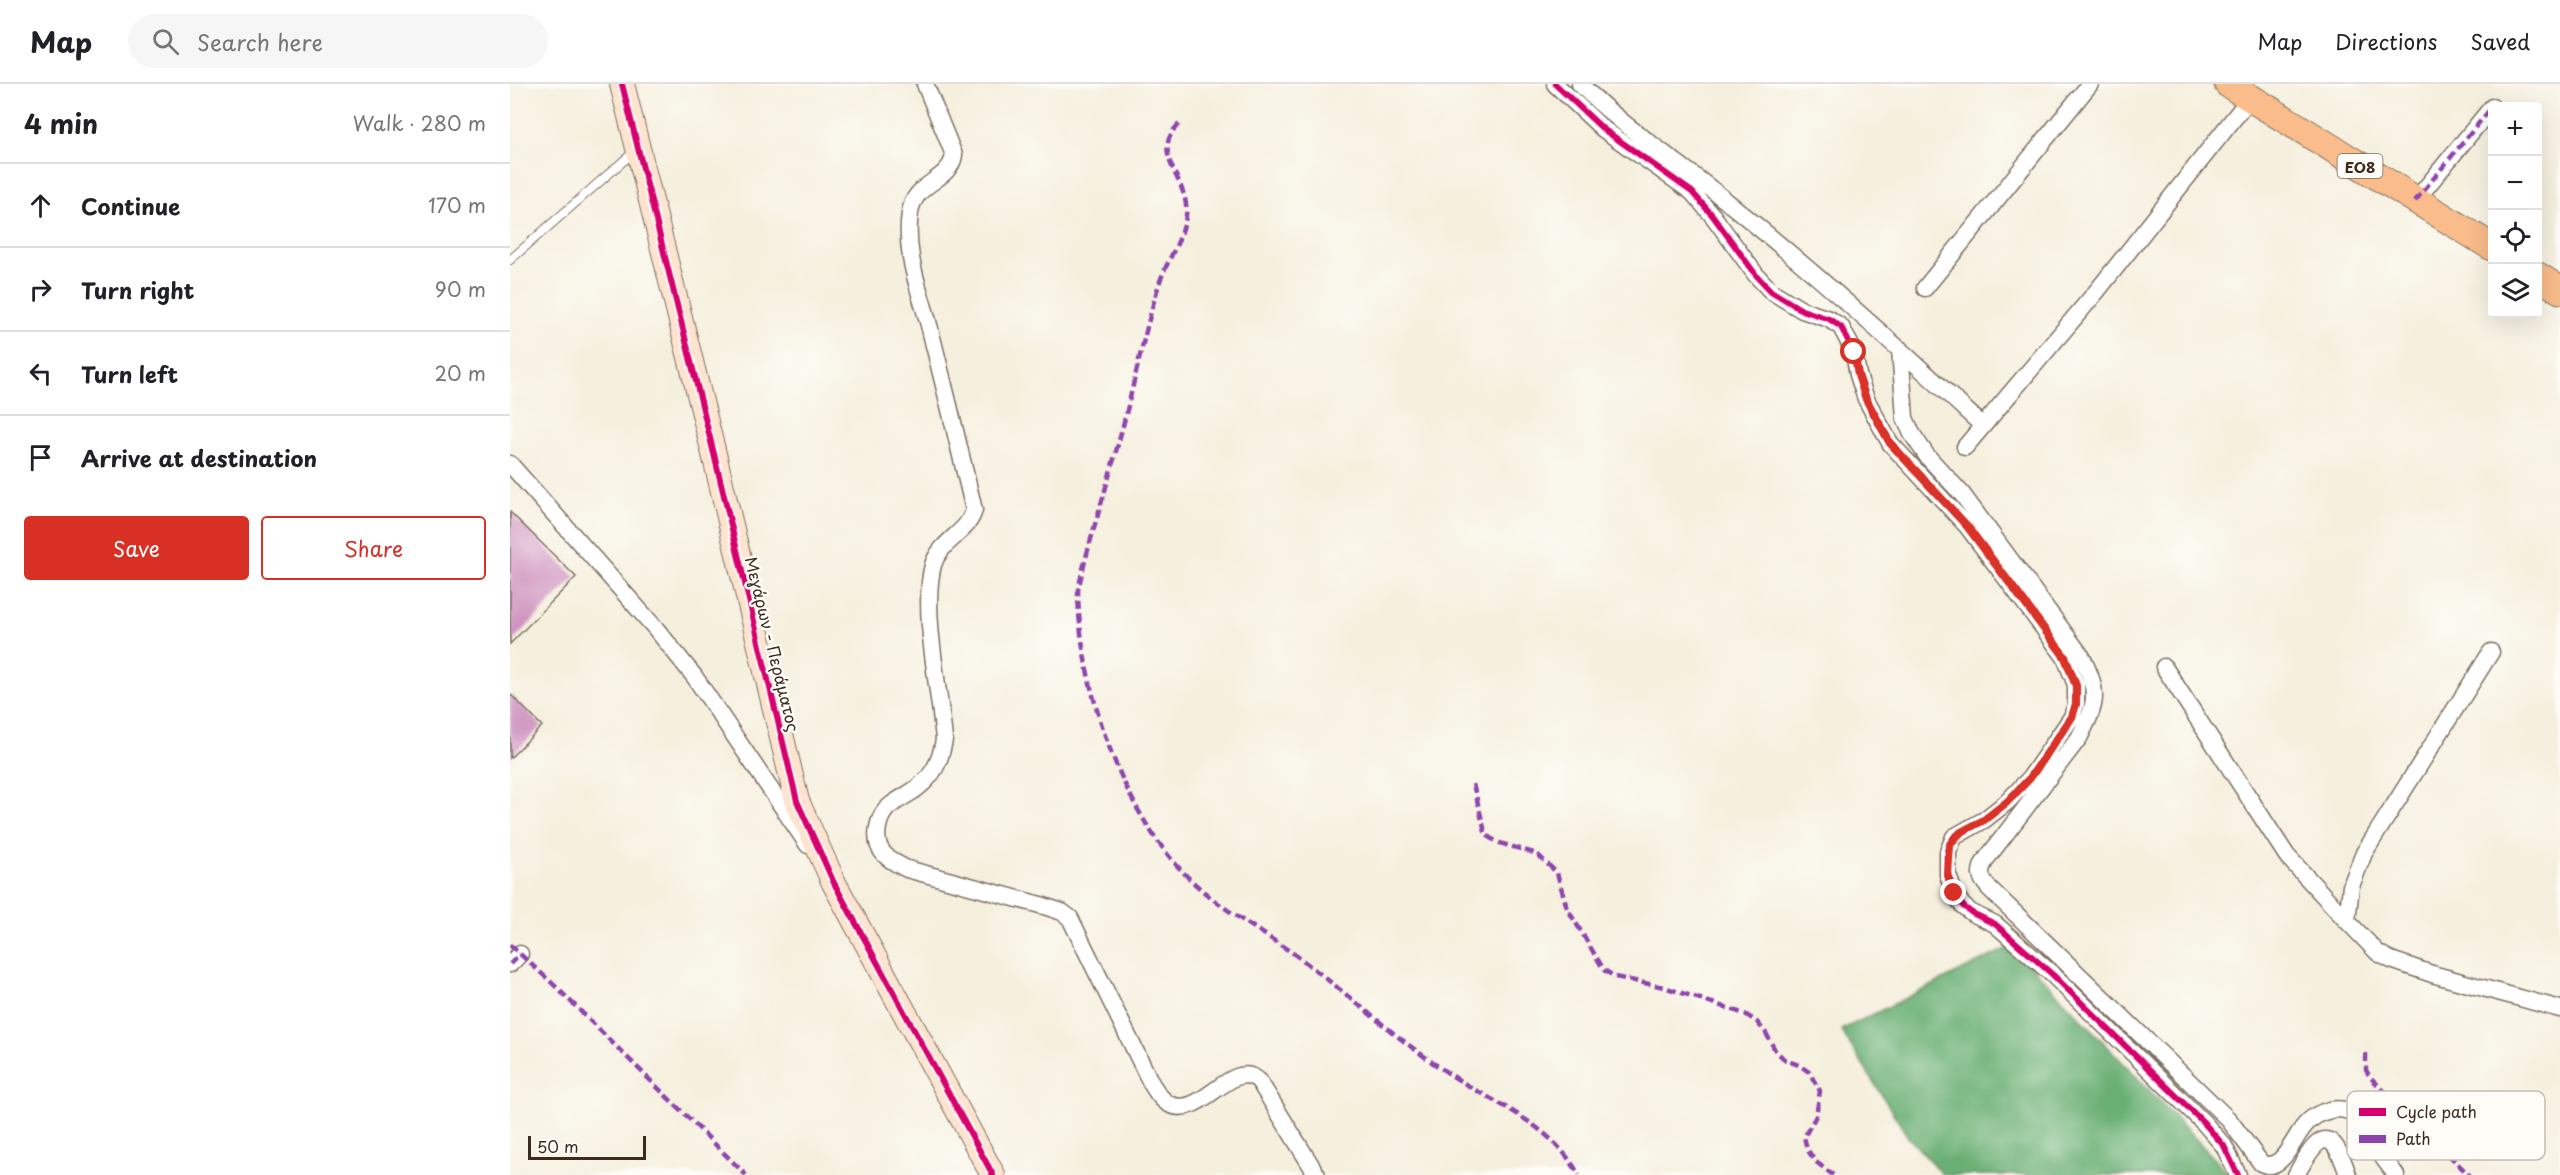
<!DOCTYPE html>
<html lang="en">
<head>
<meta charset="utf-8">
<style>
	:root { --surface:#fff; --page:#f6f6f6; --text:#202124; --muted:#757577; --line:#e0e0e0; --accent:#d93025 }
	body { margin:0; font-family:"Playpen Sans",sans-serif; background:var(--page); color:var(--text) }
	.controls { position:absolute; right:18px; top:18px; display:grid; overflow:hidden; border-radius:6px; box-shadow:0 6px 24px #0002 }
	.controls button { width:54px; height:54px; display:grid; place-items:center; padding:0; border:0; border-bottom:2px solid var(--line); background:var(--surface); color:var(--text); font:30px sans-serif }
	.scale { position:absolute; left:18px; bottom:15px; width:118px; box-sizing:border-box; padding-left:6px; border:3px solid #3b2a1e; border-top:0; font-size:16px; line-height:21px; white-space:nowrap; color:#3b2a1e; -webkit-text-stroke:4px #fdfcf7; paint-order:stroke }
	.stop { position:absolute; width:18px; height:18px; margin:-14px; border:4px solid #d93025; border-radius:50%; background:#fff }
	.stop.end { background:#d93025; border-color:#fff; box-shadow:0 2px 6px #0008 }
	.list { margin:0; padding:0; list-style:none }
	h2 { display:flex; justify-content:space-between; align-items:center; height:78px; margin:0; padding:0 24px; font-size:26px }
	h2 small { font-size:20px; font-weight:400; color:var(--muted) }
	.list li { display:grid; grid-template-columns:39px 1fr auto; gap:18px; align-items:center; box-sizing:border-box; height:84px; padding:0 24px; border-top:2px solid var(--line) }
	.list b { display:block; font-size:22px; white-space:nowrap }
	.list em { font-size:20px; font-style:normal; color:var(--muted) }
	.actions { display:flex; gap:12px; padding:18px 24px }
	.actions a { flex:1; padding:14px 0; border:2px solid var(--accent); border-radius:6px; text-align:center; font-size:21px; color:var(--accent) }
	.actions .main { background:var(--accent); color:#fff }
	.icon { flex:none; width:33px; height:33px; fill:none; stroke:currentColor; stroke-width:2; stroke-linecap:round; stroke-linejoin:round }
	.map { position:relative; flex:none; width:2050px; height:1091px; overflow:hidden }
	header { display:flex; align-items:center; gap:36px; box-sizing:border-box; height:84px; padding:0 30px; background:var(--surface); border-bottom:2px solid var(--line) }
	header strong { font-size:28px }
	nav { display:flex; gap:33px; margin-inline-start:auto; font-size:21px }
	.search { width:420px; height:54px; background:var(--page); display:flex; align-items:center; gap:15px; box-sizing:border-box; padding:0 21px; border-radius:33px; color:var(--muted); font-size:22px }
	main { display:flex }
	aside { flex:1; background:var(--surface) }
	.map>svg:first-child { display:block }
	.forest { fill:#6ab075; stroke:#526d4a; stroke-width:1.5 }
	.building { fill:#cd8fbe }
	.lines { fill:none; stroke-linecap:round; stroke-linejoin:round }
	.lane-casing { stroke:#7c6f61; stroke-width:10 }
	.street-casing { stroke:#7c6f61; stroke-width:19 }
	.secondary-casing { stroke:#7c6f61; stroke-width:26 }
	.primary-casing { stroke:#7c6f61; stroke-width:29 }
	.lane { stroke:#fff; stroke-width:8 }
	.street { stroke:#fff; stroke-width:16 }
	.secondary { stroke:#fde4d0; stroke-width:24 }
	.primary { stroke:#f9bc8a; stroke-width:27 }
	.quiet { stroke:#8e44ad; stroke-width:4.5; stroke-dasharray:9 4.5; stroke-linecap:butt }
	.cycleway-casing { stroke:#fdfcf7; stroke-width:10 }
	.cycleway { stroke:#d6006c; stroke-width:6 }
	.route { stroke:#d93025; stroke-width:8 }
	.labels { text-anchor:middle; dominant-baseline:central; stroke-width:5; stroke-linejoin:round; paint-order:stroke }
	.shield { fill:#fdfcf7; stroke:#75695f; stroke-width:1.5 }
	.shield-label { font-size:15px; font-weight:bold; fill:#3b2a1e }
	.street-label { font-size:16px; fill:#3b2a1e; stroke:#fdfcf7 }
	.key { fill:#fdfcf7; stroke:#c3bdb6; stroke-width:1.5 }
	.key-label { font-size:16px; fill:#3b2a1e }
</style>
</head>
<body>
<header>
<strong>Map</strong>
<div class="search"><svg class="icon" aria-label="search" viewBox="0 0 24 24"><circle cx="10" cy="10" r="6"/><path d="M15 15l6 6"/></svg>Search here</div>
<nav><a>Map</a><a>Directions</a><a>Saved</a></nav>
</header>
<main>
<aside>
<h2>4 min<small>Walk · 280 m</small></h2>
<ul class="list">
<li><svg class="icon" aria-label="ahead" viewBox="0 0 24 24"><path d="M12 20V5M6 11l6-6 6 6"/></svg><div><b>Continue</b></div><em>170 m</em></li>
<li><svg class="icon" aria-label="right" viewBox="0 0 24 24"><path d="M7 20v-9h11M14 6l5 5-5 5"/></svg><div><b>Turn right</b></div><em>90 m</em></li>
<li><svg class="icon" aria-label="left" viewBox="0 0 24 24"><path d="M17 20v-9H6M10 6l-5 5 5 5"/></svg><div><b>Turn left</b></div><em>20 m</em></li>
<li><svg class="icon" aria-label="arrive" viewBox="0 0 24 24"><path d="M6 21V4h12l-3 4 3 4H6"/></svg><div><b>Arrive at destination</b></div></li>
</ul>
<div class="actions"><a class="main">Save</a><a>Share</a></div>
</aside>
<div class="map">
<svg width="2050" height="1091" viewBox="0 0 2050 1091">
	<rect width="100%" height="100%" fill="#fdfcf7"/>
	<filter id="ink" filterUnits="userSpaceOnUse"><feTurbulence type="fractalNoise" baseFrequency=".0167" numOctaves="2"/><feDisplacementMap in="SourceGraphic" scale="12" xChannelSelector="R" yChannelSelector="G"/><feConvolveMatrix kernelMatrix="1 2 1 2 8 2 1 2 1" color-interpolation-filters="sRGB"/></filter>
	<filter id="wash" filterUnits="userSpaceOnUse"><feTurbulence type="fractalNoise" baseFrequency=".008" numOctaves="4" result="noise"/><feDisplacementMap in="SourceGraphic" scale="24" xChannelSelector="R" yChannelSelector="G"/><feGaussianBlur stdDeviation="1.35" result="paint"/><feColorMatrix in="noise" values="0 0 0 0 0 0 0 0 0 0 0 0 0 0 0 0 0 1.4 0 .05"/><feComposite in="paint" operator="in"/></filter>
	<g filter="url(#wash)">
		<rect width="100%" height="100%" fill="#f5efdd"/>
		<path class="forest" d="M1502,862L1720,1091H1433L1398,1053L1331,946Z"/>
		<g id="blocks">
			<path class="building" d="M0,428L66,493L0,560Z
				M0,610L32,642L0,674Z"/>
		</g>
	</g>
	<g filter="url(#ink)">
		<use href="#blocks" fill-opacity="0" stroke="#7c6f61" stroke-width="1.5"/>
		<g class="lines">
			<g class="lane-casing">
				<path id="lane" d="M0,176L126,66"/>
			</g>
			<g class="street-casing">
				<path id="street" d="M415,0L444,71C440,98 404,97 400,129C394,171 410,206 420,245C435,305 450,366 464,426C458,449 430,457 423,481C411,526 430,607 434,656C431,672 427,685 415,697C405,708 393,712 381,721C367,731 362,757 374,770C380,777 389,781 397,785L534,822L552,828L560,834L641,999C646,1007 651,1016 659,1020C691,1037 722,972 749,997L807,1091
					M1045,0L1093,45L1182,108L1203,132L1246,191L1261,207L1292,226L1319,235L1331,243L1344,268L1348,291L1356,315L1380,359L1457,442L1555,573L1566,601V620L1562,633L1520,694L1497,718L1474,736L1444,753L1438,768V791L1444,809L1453,822L1462,829L1485,840L1543,891L1694,1039L1714,1062L1728,1091
					M1070,0C1110,41 1160,72 1205,108C1298,182 1386,261 1473,342
					M1905,117L1982,23
					M1415,204L1580,0
					M1390,265L1395,334L1402,350L1417,372L1452,410L1572,573C1589,610 1588,617 1569,654L1477,774C1468,787 1469,794 1480,805L1719,1036L1751,1079C1772,1090 1783,1054 1795,1041C1807,1027 1832,1018 1848,1033C1854,1039 1858,1050 1862,1057C1869,1069 1878,1080 1886,1091
					M1455,363L1587,207L1740,14
					M0,380L147,546L184,592L298,761
					M1981,568L1854,769L1841,802L1837,837L1868,869L1881,876L1922,890L2050,925
					M1654,583L1777,772L1837,837
					M0,880L10,870
					M1786,1091C1808,1051 1821,1038 1838,1091"/>
			</g>
			<g class="secondary-casing">
				<path id="secondary" d="M112,0L204,370L287,717L324,799L483,1091"/>
			</g>
			<g class="primary-casing">
				<path id="primary" d="M1718,0L1982,163
					M2028,192L2050,206"/>
			</g>
			<use href="#lane" class="lane"/>
			<use href="#street" class="street"/>
			<use href="#secondary" class="secondary"/>
			<use href="#primary" class="primary"/>
			<path class="quiet" d="M669,40C636,72 685,98 675,137C670,159 656,179 649,200C633,252 623,307 608,360C595,409 579,457 568,506C569,601 612,733 684,799C717,830 759,851 795,878C842,914 886,954 935,987C983,1020 1039,1037 1069,1091
				M1905,117L1982,23
				M963,700L975,748L980,754L990,759L1027,770L1047,789L1057,824L1094,886L1105,893L1154,903L1235,930L1247,938L1256,949L1265,966L1275,976L1289,981L1299,988L1310,1007L1306,1032L1294,1053L1297,1065L1305,1077L1323,1091
				M0,861L41,898L236,1091
				M0,880L10,870
				M1856,969V986L1860,993L1959,1091"/>
			<g class="cycleway-casing">
				<path id="cycleway" d="M112,0L204,370L287,717L324,799L483,1091
					M1045,0L1093,45L1182,108L1203,132L1246,191L1261,207L1292,226L1319,235L1331,243L1344,268L1348,291L1356,315L1380,359L1457,442L1555,573L1566,601V620L1562,633L1520,694L1497,718L1474,736L1444,753L1438,768V791L1444,809L1453,822L1462,829L1485,840L1543,891L1694,1039L1714,1062L1728,1091"/>
			</g>
			<use href="#cycleway" class="cycleway"/>
		</g>
	</g>
	<g class="lines" filter="url(#ink)">
		<path class="route" d="M1344,268L1348,291L1356,315L1380,359L1457,442L1555,573L1566,602V620L1562,633L1520,694L1497,718L1474,736L1451,748L1440,760L1438,791L1444,809"/>
	</g>
	<g class="labels">
		<rect class="shield" x="1827.5" y="70" width="45" height="24" rx="4.5"/>
		<g class="shield-label">
			<text x="1850" y="82">ΕΟ8</text>
		</g>
		<g class="street-label">
			<text transform="translate(263 560) rotate(76)">Μεγάρων - Περάματος</text>
		</g>
	</g>
	<rect x="1837" y="1007" width="198" height="69" rx="9" class="key"/>
	<rect x="1849" y="1024" width="27" height="8" fill="#d6006c"/>
	<rect x="1849" y="1051" width="27" height="8" fill="#8e44ad"/>
	<g class="key-label">
		<text x="1886" y="1034">Cycle path</text>
		<text x="1886" y="1061">Path</text>
	</g>
</svg>
<div class="controls">
<button>+</button>
<button>−</button>
<button><svg class="icon" aria-label="locate" viewBox="0 0 24 24"><circle cx="12" cy="12" r="6"/><path d="M12 2v4M12 18v4M2 12h4M18 12h4"/></svg></button>
<button><svg class="icon" aria-label="layers" viewBox="0 0 24 24"><path d="M12 4l9 5-9 5-9-5zM3 14l9 5 9-5"/></svg></button>
</div>
<div class="scale">50 m</div>
<div class="stop" style="left:1344px;top:268px"></div>
<div class="stop end" style="left:1444px;top:809px"></div>
</div>
</main>
</body>
</html>
